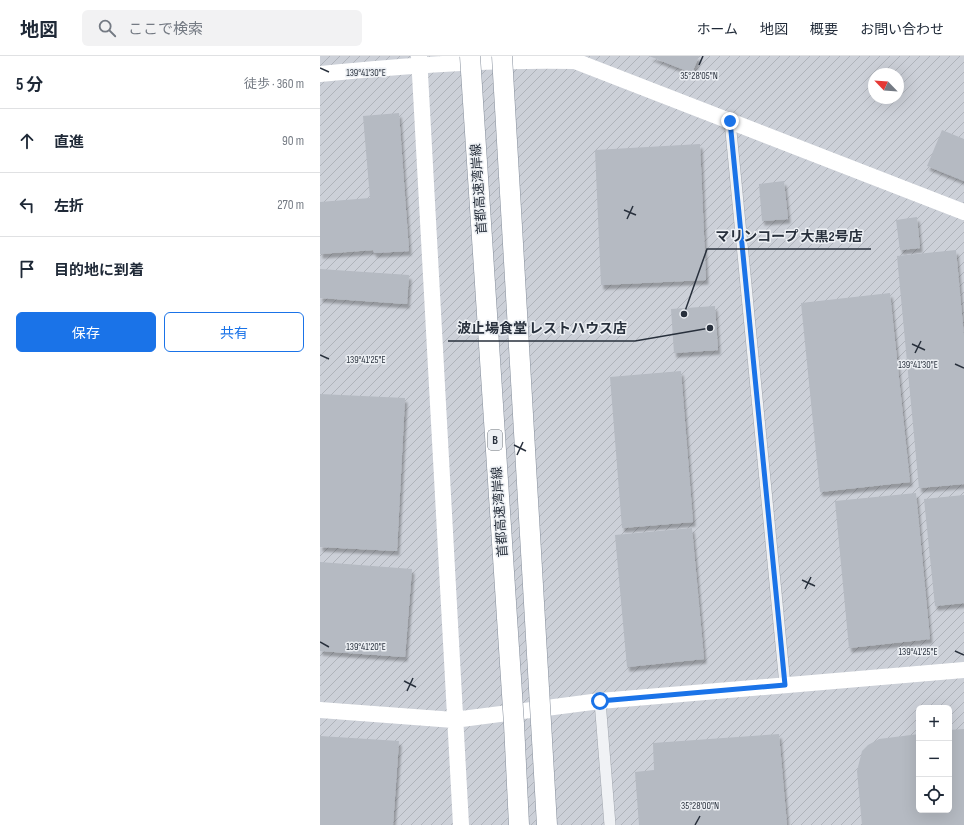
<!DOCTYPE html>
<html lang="ja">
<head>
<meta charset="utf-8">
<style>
	:root { --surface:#fff; --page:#f2f2f3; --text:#1f2937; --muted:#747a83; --line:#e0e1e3; --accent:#1a73e8 }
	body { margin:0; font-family:"Sofia Sans Condensed","Noto Sans JP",sans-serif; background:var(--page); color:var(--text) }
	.controls { position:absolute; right:12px; bottom:12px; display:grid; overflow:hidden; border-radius:6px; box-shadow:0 4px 16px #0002 }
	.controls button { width:36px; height:36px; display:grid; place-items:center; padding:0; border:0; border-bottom:1px solid var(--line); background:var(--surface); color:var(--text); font:20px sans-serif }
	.compass { position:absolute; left:548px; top:12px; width:36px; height:36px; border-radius:50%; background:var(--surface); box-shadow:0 4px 16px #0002; rotate:295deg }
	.stop { position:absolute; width:12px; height:12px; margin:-9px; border:3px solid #1a73e8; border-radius:50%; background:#fff }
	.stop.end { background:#1a73e8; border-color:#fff; box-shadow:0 1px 4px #0008 }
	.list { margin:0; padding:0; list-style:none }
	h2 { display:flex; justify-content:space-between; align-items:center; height:52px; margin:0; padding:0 16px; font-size:17px }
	h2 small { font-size:13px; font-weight:400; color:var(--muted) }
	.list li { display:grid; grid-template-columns:26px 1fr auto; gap:12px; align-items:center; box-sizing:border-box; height:64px; padding:0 16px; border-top:1px solid var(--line) }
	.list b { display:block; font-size:15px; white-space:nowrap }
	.list em { font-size:13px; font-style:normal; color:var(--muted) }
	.actions { display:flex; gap:8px; padding:12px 16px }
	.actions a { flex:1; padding:9px 0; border:1px solid var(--accent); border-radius:6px; text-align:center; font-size:14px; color:var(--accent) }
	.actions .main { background:var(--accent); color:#fff }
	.icon { flex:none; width:22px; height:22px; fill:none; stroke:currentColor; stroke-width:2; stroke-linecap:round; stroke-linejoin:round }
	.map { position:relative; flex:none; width:644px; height:769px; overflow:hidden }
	header { display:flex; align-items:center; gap:24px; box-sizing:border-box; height:56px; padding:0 20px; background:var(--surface); border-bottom:1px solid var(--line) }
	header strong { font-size:19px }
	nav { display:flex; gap:22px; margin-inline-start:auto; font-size:14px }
	.search { width:280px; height:36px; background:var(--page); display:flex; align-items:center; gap:10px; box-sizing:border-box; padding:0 14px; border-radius:6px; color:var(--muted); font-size:15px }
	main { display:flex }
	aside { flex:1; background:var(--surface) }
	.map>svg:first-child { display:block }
	.industrial { fill:url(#industrial-furrows); fill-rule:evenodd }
	.building { fill:#b5bac2; filter:url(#shadow) }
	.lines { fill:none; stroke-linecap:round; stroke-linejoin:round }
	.street-casing { stroke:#a3a8b0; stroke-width:12 }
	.street { stroke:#f0f2f5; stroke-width:11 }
	.secondary { stroke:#fff; stroke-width:16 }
	.highway-bridge-casing { stroke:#868f9c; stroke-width:21; stroke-linecap:butt }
	.highway-bridge { stroke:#fff; stroke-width:20 }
	.route { stroke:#1a73e8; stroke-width:5 }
	.ticks { fill:none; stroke:#28303c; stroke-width:1.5 }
	.labels { text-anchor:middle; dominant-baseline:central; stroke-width:3; stroke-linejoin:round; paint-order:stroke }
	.shield { fill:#edf0f4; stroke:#636a73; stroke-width:1 }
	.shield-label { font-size:12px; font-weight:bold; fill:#28303c }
	.street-label { font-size:13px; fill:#28303c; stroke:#edf0f4 }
	.ticks-label { font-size:10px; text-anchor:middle; fill:#28303c; stroke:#edf0f4; stroke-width:3; stroke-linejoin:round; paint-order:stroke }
	.leader { fill:none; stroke:#28303c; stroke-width:1.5 }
	.callout-dot { fill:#28303c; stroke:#edf0f4; stroke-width:1.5 }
	.callout-label { font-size:14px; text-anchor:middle; font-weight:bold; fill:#28303c; stroke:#edf0f4; stroke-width:3; stroke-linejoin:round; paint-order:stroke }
</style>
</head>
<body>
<header>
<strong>地図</strong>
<div class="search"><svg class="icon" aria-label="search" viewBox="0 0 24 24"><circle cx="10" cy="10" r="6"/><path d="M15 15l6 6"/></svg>ここで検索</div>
<nav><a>ホーム</a><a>地図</a><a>概要</a><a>お問い合わせ</a></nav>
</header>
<main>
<aside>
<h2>5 分<small>徒歩 · 360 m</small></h2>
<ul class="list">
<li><svg class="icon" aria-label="ahead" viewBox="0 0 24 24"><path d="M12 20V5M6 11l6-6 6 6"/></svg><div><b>直進</b></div><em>90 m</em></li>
<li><svg class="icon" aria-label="left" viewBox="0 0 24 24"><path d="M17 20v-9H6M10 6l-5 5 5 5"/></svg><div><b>左折</b></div><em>270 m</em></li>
<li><svg class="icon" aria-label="arrive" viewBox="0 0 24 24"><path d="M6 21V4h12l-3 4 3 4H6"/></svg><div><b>目的地に到着</b></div></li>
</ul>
<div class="actions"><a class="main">保存</a><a>共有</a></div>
</aside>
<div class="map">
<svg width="644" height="769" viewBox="0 0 644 769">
	<defs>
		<pattern id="industrial-furrows" width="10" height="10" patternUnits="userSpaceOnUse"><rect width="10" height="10" fill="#ccd0d8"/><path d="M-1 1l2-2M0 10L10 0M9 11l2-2" fill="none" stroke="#afb3ba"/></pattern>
		<filter id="shadow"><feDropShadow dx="2.5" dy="4.5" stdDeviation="1" flood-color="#0004"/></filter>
	</defs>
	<rect width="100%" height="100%" fill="#dde1e6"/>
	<path class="industrial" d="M0,0H644V769H0ZM554,18H578V42H554ZM599,652H629V754H599Z"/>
	<path class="building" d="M329,0H379L372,17Z
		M79,57L89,195L54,197L53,194L0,198V146L50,142L43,60Z
		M622,74L644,83V125L607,110Z
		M380,88L386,224L281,229L275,94Z
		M464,125L468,163L442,165L439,128Z
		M597,161L600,192L580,194L576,164Z
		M636,194L644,281V428L599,432L577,200Z
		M0,213L89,219L87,248L0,242Z
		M570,237L590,426L500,436L481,247Z
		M395,250L398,294L354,297L351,253Z
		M361,315L373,466L302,472L290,321Z
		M0,338L85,342L77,495L0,491Z
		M596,437L610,583L529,592L515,445Z
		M644,439V547L615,550L604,443Z
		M372,472L384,603L307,611L295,479Z
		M0,506L92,513L85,601L0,595Z
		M644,673V769H542L537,715L542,695L548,689L559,683L599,678V754H629V674Z
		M459,678L467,769H319L315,716L334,714L333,687Z
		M0,680L79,685L73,769H0Z"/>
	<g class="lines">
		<g class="street-casing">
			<path id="street" d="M410,65L465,629
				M280,645L290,769"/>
		</g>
		<use href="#street" class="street"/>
		<path class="secondary" d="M99,0L141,769
			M0,18C84,10 170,3 255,5L644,156
			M0,654L134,664L280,645L644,614"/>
		<g class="highway-bridge-casing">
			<path id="highway-bridge" d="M150,0L194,668L199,769
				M182,0L227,769"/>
		</g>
		<use href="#highway-bridge" class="highway-bridge"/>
	</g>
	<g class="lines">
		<path class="route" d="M280,645L465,629L410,65"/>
	</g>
	<path class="ticks" d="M379,9L383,0M0,12L9,16M304,154L316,159M307,163L313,150M592,288L605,294M595,297L601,285M0,299L9,303M635,308L644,312M194,389L206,395M197,399L203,386M482,524L495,530M485,533L491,521M0,586L9,591M635,595L644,599M84,625L96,631M87,635L93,622M375,769L380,760"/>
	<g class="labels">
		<rect class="shield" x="168" y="374" width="14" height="20" rx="3"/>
		<g class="shield-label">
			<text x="175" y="384">B</text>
		</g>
		<g class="street-label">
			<text transform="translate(159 133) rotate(-94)">首都高速湾岸線</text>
			<text transform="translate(180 456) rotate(-94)">首都高速湾岸線</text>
		</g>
	</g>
	<g class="ticks-label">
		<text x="46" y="20">139°41'30"E</text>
		<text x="379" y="23">35°28'05"N</text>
		<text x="46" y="307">139°41'25"E</text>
		<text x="598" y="312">139°41'30"E</text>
		<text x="46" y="594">139°41'20"E</text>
		<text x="598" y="599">139°41'25"E</text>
		<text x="380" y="753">35°28'00"N</text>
	</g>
	<path class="leader" d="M364 258L387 193H551M390 272L315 285H128"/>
	<g class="callout-dot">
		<circle cx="364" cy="258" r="4"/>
		<circle cx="390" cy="272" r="4"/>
	</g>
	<g class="callout-label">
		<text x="469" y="185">マリンコープ 大黒2号店</text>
		<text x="222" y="277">波止場食堂 レストハウス店</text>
	</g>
</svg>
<div class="controls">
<button>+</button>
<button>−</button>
<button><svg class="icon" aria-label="locate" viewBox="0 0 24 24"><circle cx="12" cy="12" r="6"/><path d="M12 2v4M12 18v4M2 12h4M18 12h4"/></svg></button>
</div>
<svg class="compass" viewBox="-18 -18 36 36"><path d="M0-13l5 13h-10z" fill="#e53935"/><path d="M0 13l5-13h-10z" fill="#747a83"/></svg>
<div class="stop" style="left:280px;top:645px"></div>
<div class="stop end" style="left:410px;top:65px"></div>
</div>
</main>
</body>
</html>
